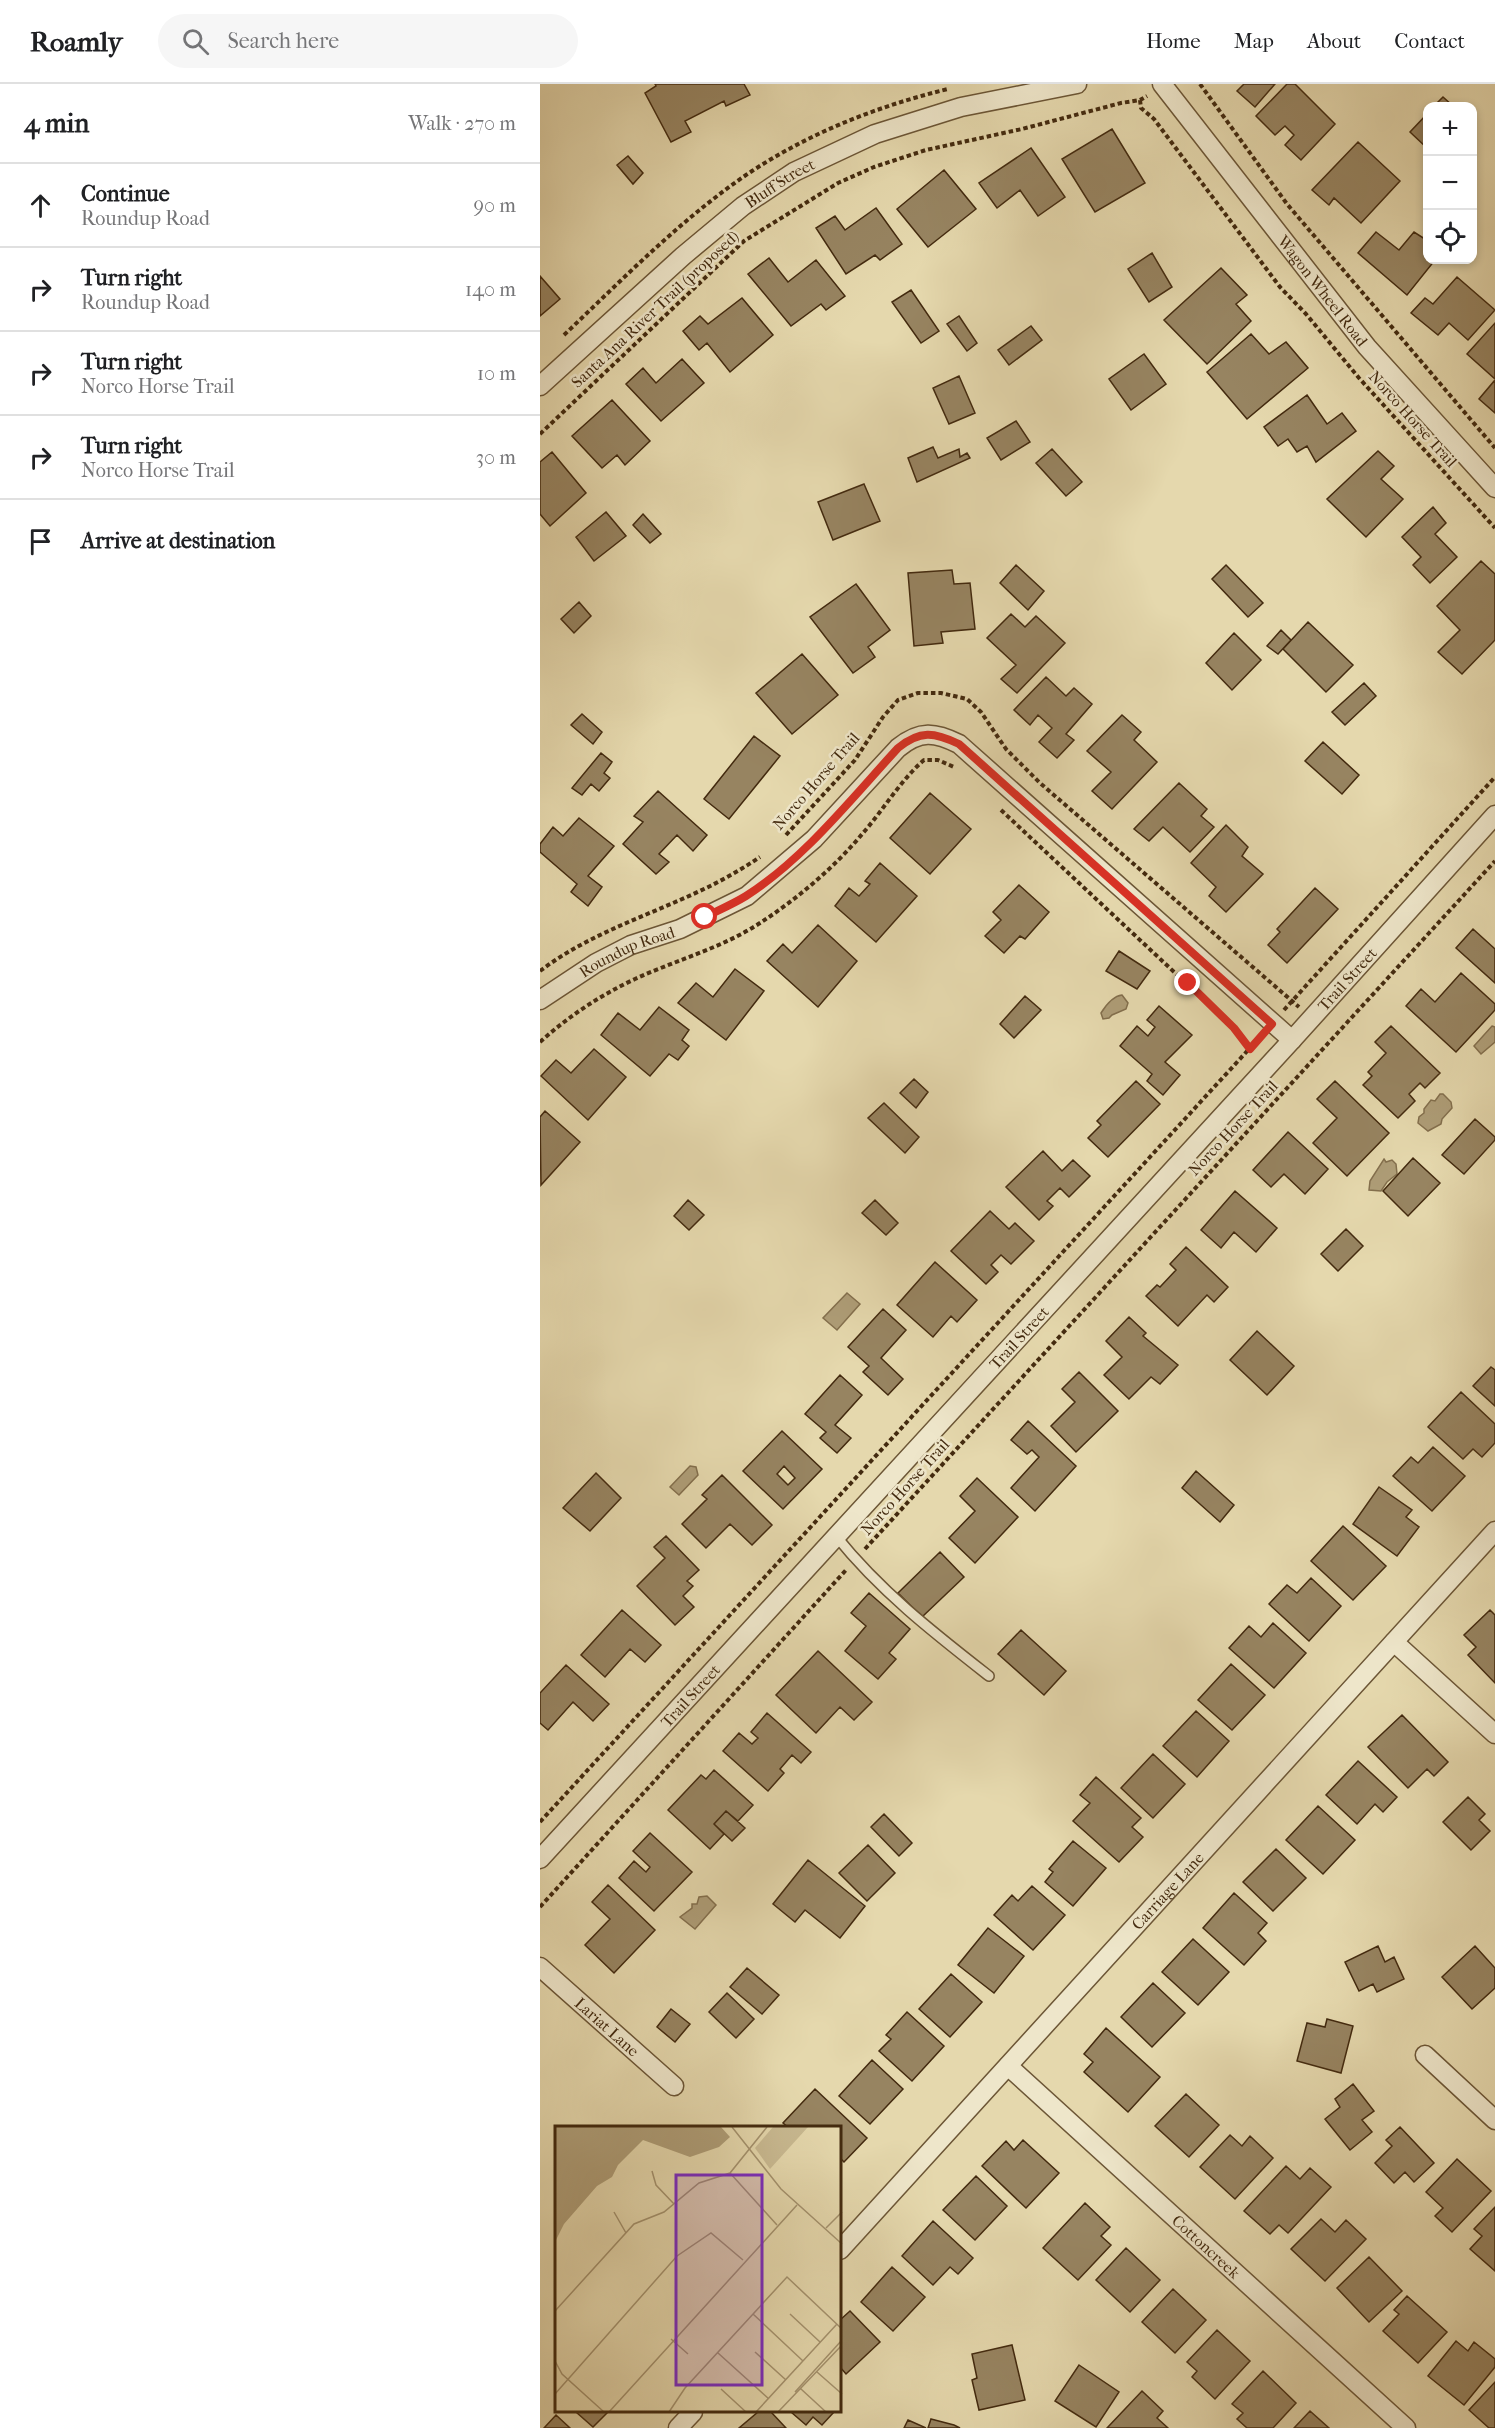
<!DOCTYPE html>
<html lang="en">
<head>
<meta charset="utf-8">
<style>
	:root { --surface:#fff; --page:#f6f6f6; --text:#202124; --muted:#757577; --line:#e0e0e0 }
	body { margin:0; font-family:"IM FELL French Canon",serif; background:var(--page); color:var(--text) }
	.controls { position:absolute; right:18px; top:18px; display:grid; overflow:hidden; border-radius:12px; box-shadow:0 3px 9px #0003 }
	.controls button { width:54px; height:54px; display:grid; place-items:center; padding:0; border:0; border-bottom:2px solid var(--line); background:var(--surface); color:var(--text); font:30px sans-serif }
	.stop { position:absolute; width:18px; height:18px; margin:-14px; border:4px solid #d93025; border-radius:50%; background:#fff }
	.stop.end { background:#d93025; border-color:#fff; box-shadow:0 2px 6px #0008 }
	.list { margin:0; padding:0; list-style:none }
	h2 { display:flex; justify-content:space-between; align-items:center; height:78px; margin:0; padding:0 24px; font-size:26px }
	h2 small { font-size:20px; font-weight:400; color:var(--muted) }
	.list li { display:grid; grid-template-columns:39px 1fr auto; gap:18px; align-items:center; box-sizing:border-box; height:84px; padding:0 24px; border-top:2px solid var(--line) }
	.list b { display:block; font-size:22px; white-space:nowrap }
	.list p { margin:0; font-size:20px; white-space:nowrap; color:var(--muted) }
	.list em { font-size:20px; font-style:normal; color:var(--muted) }
	.icon { flex:none; width:33px; height:33px; fill:none; stroke:currentColor; stroke-width:2; stroke-linecap:round; stroke-linejoin:round }
	.map { position:relative; flex:none; width:955px; height:2344px; overflow:hidden }
	header { display:flex; align-items:center; gap:36px; box-sizing:border-box; height:84px; padding:0 30px; background:var(--surface); border-bottom:2px solid var(--line) }
	header strong { font-size:28px }
	nav { display:flex; gap:33px; margin-inline-start:auto; font-size:21px }
	.search { width:420px; height:54px; background:var(--page); display:flex; align-items:center; gap:15px; box-sizing:border-box; padding:0 21px; border-radius:33px; color:var(--muted); font-size:22px }
	main { display:flex }
	aside { flex:1; background:var(--surface) }
	.map>svg:first-child { display:block }
	.water { fill:#ae9d77; stroke:#836f4d; stroke-width:1.5 }
	.building { fill:#978461; stroke:#432a0f; stroke-width:1.5; fill-rule:evenodd }
	.lines { fill:none; stroke-linecap:round; stroke-linejoin:round }
	.lane-casing { stroke:#6c5636; stroke-width:12 }
	.street-casing { stroke:#6c5636; stroke-width:21 }
	.path { stroke:#432a0f; stroke-width:4; stroke-dasharray:4.5 3; stroke-linecap:butt }
	.lane { stroke:#eee6ca; stroke-width:9 }
	.street { stroke:#eee6ca; stroke-width:18 }
	.route { stroke:#d93025; stroke-width:8 }
	.labels { text-anchor:middle; dominant-baseline:central; stroke-width:5; stroke-linejoin:round; paint-order:stroke }
	.street-label { font-size:16px; fill:#432a0f; stroke:#eee6ca }
	.inset-road { fill:none; stroke:#a4926e; stroke-width:1.5 }
	.view { fill:#7b2cbf; fill-opacity:0.15; stroke:#7b2cbf; stroke-width:3 }
	.inset-edge { fill:none; stroke:#432a0f; stroke-width:3 }
</style>
</head>
<body>
<header>
<strong>Roamly</strong>
<div class="search"><svg class="icon" aria-label="search" viewBox="0 0 24 24"><circle cx="10" cy="10" r="6"/><path d="M15 15l6 6"/></svg>Search here</div>
<nav><a>Home</a><a>Map</a><a>About</a><a>Contact</a></nav>
</header>
<main>
<aside>
<h2>4 min<small>Walk · 270 m</small></h2>
<ul class="list">
<li><svg class="icon" aria-label="ahead" viewBox="0 0 24 24"><path d="M12 20V5M6 11l6-6 6 6"/></svg><div><b>Continue</b><p>Roundup Road</p></div><em>90 m</em></li>
<li><svg class="icon" aria-label="right" viewBox="0 0 24 24"><path d="M7 20v-9h11M14 6l5 5-5 5"/></svg><div><b>Turn right</b><p>Roundup Road</p></div><em>140 m</em></li>
<li><svg class="icon" aria-label="right" viewBox="0 0 24 24"><path d="M7 20v-9h11M14 6l5 5-5 5"/></svg><div><b>Turn right</b><p>Norco Horse Trail</p></div><em>10 m</em></li>
<li><svg class="icon" aria-label="right" viewBox="0 0 24 24"><path d="M7 20v-9h11M14 6l5 5-5 5"/></svg><div><b>Turn right</b><p>Norco Horse Trail</p></div><em>30 m</em></li>
<li><svg class="icon" aria-label="arrive" viewBox="0 0 24 24"><path d="M6 21V4h12l-3 4 3 4H6"/></svg><div><b>Arrive at destination</b></div></li>
</ul>
</aside>
<div class="map">
<svg width="955" height="2344" viewBox="0 0 955 2344">
	<rect width="100%" height="100%" fill="#e5d8ad"/>
	<filter id="stains"><feTurbulence type="fractalNoise" baseFrequency=".00333" numOctaves="4"/><feColorMatrix values="0 0 0 0 .2 0 0 0 0 .09 0 0 0 0 .02 0 0 0 .5 -.17"/></filter>
	<radialGradient id="worn" r=".72"><stop offset=".6" stop-color="#630" stop-opacity="0"/><stop offset="1" stop-color="#630" stop-opacity=".3"/></radialGradient>
	<path class="water" d="M582,911L588,919L586,925L572,931L569,934L563,935L561,929C566,921 573,912 582,911Z
		M952,942L955,943V958L941,970L934,962Z
		M900,1010H903L911,1018L912,1024L902,1035L901,1040L888,1047L878,1039L879,1033L884,1029V1025L891,1016L895,1017Z
		M844,1075L846,1078L852,1076L856,1080L857,1090L847,1098L841,1107L829,1106L830,1097Z
		M307,1209L320,1220L297,1246L283,1234Z
		M150,1382L156,1383L158,1391L139,1411L130,1403Z
		M167,1812L176,1821L155,1845L140,1833L152,1824V1820H157L159,1813Z"/>
	<path class="building" d="M115,0H204L210,11L186,22L184,17L145,37L151,48L131,58L105,9L116,2Z
		M704,0H735L715,23L697,7Z
		M747,0H755L795,40L761,76L745,61L754,51L745,42L735,51L716,32Z
		M903,13L913,22H894Z
		M888,29V64H887L870,48Z
		M572,45L605,99L555,128L522,75Z
		M818,58L860,97L821,139L794,114L789,121L772,106Z
		M491,64L525,113L498,132L480,106L457,124L439,99Z
		M88,72L103,89L93,100L77,81Z
		M404,86L436,125L388,163L357,125Z
		M336,124L362,160L340,176L335,171L306,190L276,144L295,132L305,146Z
		M836,148L859,166L874,148L888,157V176H895L867,211L818,169Z
		M612,169L632,203L609,218L588,185Z
		M229,174L248,198L276,176L305,212L286,226L281,220L251,242L208,190Z
		M681,184L707,211L696,220L711,237L667,280L624,236Z
		M0,192L20,215L0,232Z
		M917,193L955,226L928,256L909,239L898,251L871,229L885,214L893,220Z
		M371,206L399,247L381,259L352,218Z
		M202,214L233,251L190,288L167,259L159,266L143,247L160,232L168,240Z
		M419,232L437,259L427,267L407,240Z
		M955,239V295L927,270Z
		M491,242L502,256L469,281L458,266Z
		M711,250L729,270L746,258L768,284L707,335L667,288Z
		M604,270L626,300L591,326L569,295Z
		M142,275L164,299L121,337L86,300L103,284L116,299Z
		M419,292L435,329L409,340L393,304Z
		M955,296V329L939,315Z
		M767,311L787,340L802,329L816,347L776,378L767,362L757,368L748,355L738,362L724,343Z
		M72,316L110,357L85,381L77,371L62,384L32,352Z
		M476,337L490,358L461,376L447,354Z
		M393,363L398,374L419,365L420,373L427,369L430,374L377,398L368,374Z
		M512,365L542,398L526,412L496,379Z
		M838,367L854,382L841,395L863,415L826,453L787,415Z
		M12,368L46,409L10,442L0,430V378Z
		M324,400L340,437L293,456L278,418Z
		M893,423L906,439L895,450L917,473L890,499L873,481L881,473L862,453Z
		M66,428L86,452L54,477L36,453Z
		M103,430L121,450L110,459L93,441Z
		M941,477L955,490V556L922,590L898,568L920,546L897,522Z
		M476,481L504,507L488,526L460,499Z
		M686,481L723,519L708,533L672,495Z
		M412,486L414,500L430,499L435,545L401,548L403,559L374,562L368,489Z
		M316,500L350,546L328,563L335,573L313,589L270,533Z
		M39,518L51,532L34,549L21,535Z
		M471,530L485,543L496,532L525,559L477,609L461,595L476,581L447,554Z
		M768,538L813,581L786,608L743,565Z
		M741,546L751,556L738,570L727,562Z
		M694,549L721,576L692,606L666,579Z
		M262,570L298,611L252,650L216,609Z
		M506,593L526,612L534,604L552,620L526,650L534,656L517,674L499,658L512,644L498,631L490,641L474,626Z
		M824,599L836,612L805,641L792,628Z
		M42,630L62,648L53,660L31,641Z
		M582,631L601,648L594,656L617,678L572,725L552,707L571,688L547,667Z
		M214,652L240,672L189,735L164,715Z
		M783,658L819,691L802,710L765,677Z
		M61,669L72,678L64,689L70,694L59,707L51,700L42,711L32,704Z
		M639,699L667,725L661,732L674,743L650,768L623,743L609,757L594,745Z
		M118,707L167,751L153,767L137,751L119,770L129,778L116,790L83,760L103,738L94,732Z
		M390,709L431,745L390,790L350,754Z
		M39,734L74,762L48,792L62,803L48,822L31,808L37,800L0,768V760L13,743L23,752Z
		M686,741L708,763L702,772L723,790L686,828L669,812L676,803L651,779Z
		M340,779L377,812L336,858L295,822L309,804L319,812L330,800L325,797Z
		M479,801L509,828L485,855L480,852L464,869L445,852L461,836L453,828Z
		M775,804L798,825L747,879L728,861L740,848L737,845Z
		M278,841L317,877L278,923L227,877L243,860L252,869Z
		M933,845L955,865V899L916,864Z
		M579,867L610,887L597,905L566,887Z
		M195,885L224,907L186,956L138,919L156,899L173,913Z
		M921,889L955,920V926L916,968L866,922L881,905L895,918Z
		M485,912L501,926L474,954L460,940Z
		M619,922L652,951L625,978L640,991L623,1011L607,997L612,990L580,962L597,942L608,952L615,943L607,936Z
		M119,923L149,946L142,956L149,962L138,976L129,970L110,992L61,951L78,929L100,946Z
		M851,942L900,989L885,1004L880,999L869,1010L875,1017L858,1034L823,1001L832,992L828,988L846,969L835,958Z
		M54,965L86,993L48,1036L1,992L16,976L31,989Z
		M374,995L388,1008L376,1024L360,1009Z
		M596,997L620,1020L568,1073L548,1054L561,1041L557,1037Z
		M795,997L849,1049L807,1092L773,1059L797,1034L777,1015Z
		M344,1019L379,1053L365,1069L328,1034Z
		M5,1027L40,1058L1,1101L0,1033Z
		M935,1035L955,1053V1056L924,1090L902,1071Z
		M748,1048L788,1085L765,1110L744,1090L731,1103L713,1086Z
		M503,1067L522,1087L533,1076L550,1092L529,1113L520,1104L507,1117L513,1122L499,1136L466,1103Z
		M873,1074L900,1099L868,1132L843,1107Z
		M695,1107L737,1144L716,1168L694,1148L681,1164L661,1146Z
		M148,1116L164,1131L149,1146L134,1132Z
		M335,1116L358,1139L346,1151L322,1129Z
		M450,1127L469,1145L475,1139L494,1157L471,1180L461,1171L451,1181L458,1188L446,1200L411,1167Z
		M806,1145L823,1162L798,1187L781,1170Z
		M646,1163L688,1203L674,1218L667,1211L638,1242L606,1212L617,1201L620,1203L636,1186L630,1180Z
		M395,1178L437,1216L417,1238L411,1232L393,1253L357,1221Z
		M343,1225L366,1246L341,1274L363,1295L348,1311L323,1288L329,1282L308,1263Z
		M589,1233L606,1249L603,1252L638,1281L620,1300L611,1293L589,1315L564,1291L582,1273L566,1257Z
		M717,1247L754,1282L727,1311L690,1276Z
		M951,1283L955,1286V1322L933,1302Z
		M539,1288L578,1327L536,1368L511,1342L535,1318L522,1305Z
		M300,1291L322,1311L295,1341L311,1354L297,1369L280,1354L286,1348L265,1330Z
		M921,1308L955,1340V1359L942,1373L933,1365L923,1375L888,1343Z
		M488,1337L536,1382L495,1427L471,1404L499,1373L492,1366L487,1370L471,1356Z
		M242,1347L282,1385L243,1425L203,1387ZM244,1382L255,1394L248,1401L237,1390Z
		M893,1363L925,1392L892,1427L853,1392L871,1373L878,1379Z
		M656,1387L694,1421L680,1438L642,1404Z
		M56,1389L81,1414L50,1447L23,1424Z
		M182,1391L232,1441L212,1461L190,1440L166,1464L142,1440L167,1415L162,1411Z
		M437,1394L478,1433L435,1479L409,1454L435,1427L420,1412Z
		M839,1403L872,1426L866,1433L879,1443L857,1472L813,1440Z
		M803,1442L846,1482L813,1516L771,1477Z
		M126,1452L159,1486L147,1497L153,1502L143,1512L154,1523L135,1541L97,1502L125,1474L114,1463Z
		M400,1468L424,1493L382,1533L358,1509Z
		M771,1494L801,1522L769,1557L729,1520L747,1501L757,1509Z
		M329,1509L370,1545L349,1569L356,1575L338,1595L305,1567L326,1542L311,1529Z
		M82,1526L121,1561L105,1578L90,1565L65,1593L41,1571Z
		M950,1526L955,1531V1599L928,1571L936,1563L924,1551Z
		M733,1539L766,1569L734,1604L689,1564L709,1542L721,1553Z
		M481,1546L526,1587L504,1611L458,1570Z
		M278,1567L332,1618L314,1636L300,1623L276,1649L236,1611Z
		M691,1580L725,1611L692,1646L658,1616Z
		M26,1581L69,1620L53,1637L33,1618L8,1646L0,1639V1609Z
		M656,1627L689,1657L657,1693L623,1662Z
		M227,1629L271,1668L261,1679L252,1671L240,1685L244,1689L228,1707L183,1667L199,1649L212,1660L218,1654L211,1648Z
		M862,1631L908,1678L894,1692L887,1685L868,1704L828,1663Z
		M613,1670L645,1700L613,1734L581,1704Z
		M818,1677L857,1713L843,1728L835,1720L817,1740L786,1711Z
		M174,1686L213,1721L198,1737L186,1727L174,1740L184,1750L170,1765L128,1726L161,1691L166,1695Z
		M556,1693L601,1734L592,1743L603,1753L579,1778L533,1737L550,1719L540,1711Z
		M928,1713L945,1730L939,1736L950,1747L931,1766L903,1738Z
		M778,1722L815,1756L783,1790L746,1756Z
		M186,1727L205,1744L192,1757L174,1740Z
		M344,1730L372,1759L359,1772L331,1743Z
		M110,1749L152,1788L114,1827L79,1794L94,1777L106,1788L110,1783L93,1767Z
		M533,1757L566,1784L533,1822L505,1798L513,1788L509,1785Z
		M328,1761L355,1789L327,1817L299,1789Z
		M736,1765L766,1794L733,1827L703,1798Z
		M268,1776L325,1822L300,1854L265,1826L255,1838L233,1820Z
		M68,1801L115,1846L74,1889L45,1861L70,1835L52,1818Z
		M492,1802L525,1831L493,1866L454,1831L472,1811L478,1817Z
		M694,1809L727,1839L718,1849L726,1857L704,1881L663,1844Z
		M448,1844L484,1872L454,1909L418,1881Z
		M653,1855L689,1888L658,1921L622,1888Z
		M838,1862L845,1878L854,1873L864,1895L837,1908L833,1900L819,1907L805,1878Z
		M935,1862L955,1884V1904L932,1925L902,1893Z
		M207,1884L239,1911L222,1930L190,1903Z
		M411,1890L442,1918L410,1953L379,1925Z
		M613,1899L645,1929L612,1963L581,1933Z
		M187,1909L214,1935L196,1954L169,1928Z
		M131,1925L150,1940L135,1958L117,1943Z
		M367,1928L404,1962L372,1997L339,1967L351,1955L346,1951Z
		M787,1935L813,1942L801,1989L757,1977L767,1939L785,1943Z
		M566,1944L620,1993L588,2028L544,1988L553,1978L544,1970Z
		M332,1976L363,2005L330,2040L299,2012Z
		M813,2000L834,2027L822,2036L832,2048L810,2066L785,2035L800,2023L795,2015Z
		M275,2005L327,2054L304,2078L300,2074V2044H249L243,2039Z
		M646,2010L679,2041L649,2073L615,2042Z
		M860,2043L894,2079L874,2098L865,2088L854,2099L835,2079L852,2062L846,2056Z
		M690,2051L702,2062L710,2052L733,2074L695,2115L660,2083Z
		M483,2056L519,2089L486,2124L442,2082L466,2057L474,2066Z
		M917,2075L951,2107L912,2148L895,2132L903,2124L886,2108Z
		M746,2082L760,2095L770,2084L791,2103L748,2149L739,2141L730,2150L704,2127Z
		M436,2092L467,2122L435,2156L403,2126Z
		M545,2119L570,2143L561,2152L571,2161L538,2196L503,2164Z
		M955,2123V2187L930,2165L942,2152L934,2145Z
		M781,2135L795,2148L806,2136L826,2155L785,2197L751,2165Z
		M393,2137L433,2174L418,2190L410,2183L393,2201L362,2172Z
		M586,2164L620,2196L590,2228L556,2196Z
		M829,2173L862,2207L829,2238L797,2204Z
		M352,2183L385,2213L353,2247L321,2218Z
		M633,2205L666,2236L635,2269L602,2238Z
		M867,2212L907,2248L878,2279L843,2247L859,2230L854,2226Z
		M310,2227L340,2258L306,2290L300,2283V2236Z
		M677,2246L710,2277L675,2315L652,2293L657,2287L647,2278Z
		M916,2257L928,2267L934,2258L955,2275V2283L924,2321L888,2292Z
		M472,2261L485,2316L439,2326L432,2296L437,2294L432,2270Z
		M539,2281L579,2308L556,2343L515,2317Z
		M723,2287L756,2319L733,2344H707L697,2335L703,2329L692,2320Z
		M955,2298V2344H949L929,2326Z
		M602,2307L623,2327L617,2334L628,2344H567Z
		M770,2327L789,2344H754Z
		M36,2328H68L53,2343Z
		M218,2328H231L246,2344H199Z
		M251,2328H294L282,2341L273,2333L266,2341Z
		M16,2331L30,2344H4Z
		M391,2335L414,2341L420,2344H388Z
		M368,2336L386,2344H364Z"/>
	<g class="lines">
		<g class="lane-casing">
			<path id="lane" d="M296,1452C340,1507 394,1549 449,1592"/>
		</g>
		<g class="street-casing">
			<g id="street">
				<path id="s1" d="M622,0L827,263L955,404"/>
				<path id="s2" d="M0,302L143,172L203,122L254,88L335,50L421,23L537,0"/>
				<path id="s3" d="M0,916L56,879L91,861L140,845L207,812L274,755L358,664C380,646 395,648 419,660L752,956"/>
				<path d="M854,1558L955,1650"/>
				<path id="s4" d="M0,1775L752,956L955,731"/>
				<path id="s5" d="M0,1883L134,2002"/>
				<path d="M885,1971L955,2036"/>
				<path id="s6" d="M468,1982L866,2344"/>
				<path id="s7" d="M300,2166L955,1447"/>
				<path d="M138,2344L153,2328"/>
			</g>
		</g>
		<path class="path" d="M660,0L747,120L955,364
			M600,16L601,24L614,35L740,203L766,230L819,294L955,444
			M24,251C84,194 143,133 212,87C272,48 338,22 408,5
			M0,350L204,157L298,99L334,83L386,66L482,45L581,19L600,16L607,12
			M461,726L694,944L711,966
			M246,751L315,676L343,633L358,616L378,609H401L427,615L441,628L466,665L500,699L759,923
			M0,887C50,849 108,832 164,805C183,796 202,785 220,773
			M744,926L955,693
			M0,958C29,932 59,912 95,895C136,876 182,864 220,839C257,815 295,783 323,749C344,725 360,697 384,676H398L414,683
			M325,1465L955,777
			M0,1738L721,952
			M0,1823L306,1486"/>
		<use href="#lane" class="lane"/>
		<use href="#street" class="street"/>
	</g>
	<g class="lines">
		<path class="route" d="M165,833C179,826 193,820 206,812C264,775 312,714 358,664C380,646 394,648 419,660L732,940L710,965L694,944L648,899"/>
	</g>
	<g class="labels">
		<g class="street-label">
			<text stroke="none"><textPath href="#s2" startOffset="315">Bluff Street</textPath></text>
			<text stroke="none"><textPath href="#s1" startOffset="262">Wagon Wheel Road</textPath></text>
			<text transform="translate(115 225) rotate(-43)">Santa Ana River Trail (proposed)</text>
			<text transform="translate(873 335) rotate(48)">Norco Horse Trail</text>
			<text transform="translate(276 697) rotate(-49)">Norco Horse Trail</text>
			<text stroke="none"><textPath href="#s3" startOffset="100">Roundup Road</textPath></text>
			<text stroke="none"><textPath href="#s4" startOffset="1194">Trail Street</textPath></text>
			<text transform="translate(693 1044) rotate(-47)">Norco Horse Trail</text>
			<text stroke="none"><textPath href="#s4" startOffset="708">Trail Street</textPath></text>
			<text transform="translate(365 1403) rotate(-48)">Norco Horse Trail</text>
			<text stroke="none"><textPath href="#s4" startOffset="222">Trail Street</textPath></text>
			<text stroke="none"><textPath href="#s7" startOffset="486">Carriage Lane</textPath></text>
			<text stroke="none"><textPath href="#s5" startOffset="90">Lariat Lane</textPath></text>
			<text stroke="none"><textPath href="#s6" startOffset="268">Cottoncreek</textPath></text>
		</g>
	</g>
	<g transform="translate(15 2042)">
		<rect width="286" height="286" fill="#e5d8ad"/>
		<path d="M218,1H253L215,43L200,22Z" fill="#c9ba92"/>
		<path d="M0,1H166L175,11L164,21L135,31L88,14L63,39L57,51L42,60L9,98L0,116Z" fill="#ae9d77"/>
		<path class="inset-road" d="M177,1L226,63L287,118M97,45L101,59L119,78M175,47L222,99M59,86L71,107M271,102L287,86M0,185L79,98L109,86L144,57L175,47L212,1M198,188L248,235M235,188L265,216M116,213L133,228M200,226L231,254M163,227L214,273M0,235L7,248L49,286M262,246L287,268M166,263L191,286M246,263L271,286M240,266L287,214M0,268L122,130L156,107L188,134M54,286L242,79M114,286L130,262L232,151L287,203M201,286L282,198M223,286L287,219"/>
		<path class="view" d="M121,49H207V259H121Z"/>
		<rect width="286" height="286" class="inset-edge"/>
	</g>
	<rect width="100%" height="100%" filter="url(#stains)"/>
	<rect width="100%" height="100%" fill="url(#worn)"/>
</svg>
<div class="controls">
<button>+</button>
<button>−</button>
<button><svg class="icon" aria-label="locate" viewBox="0 0 24 24"><circle cx="12" cy="12" r="6"/><path d="M12 2v4M12 18v4M2 12h4M18 12h4"/></svg></button>
</div>
<div class="stop" style="left:165px;top:833px"></div>
<div class="stop end" style="left:648px;top:899px"></div>
</div>
</main>
</body>
</html>
